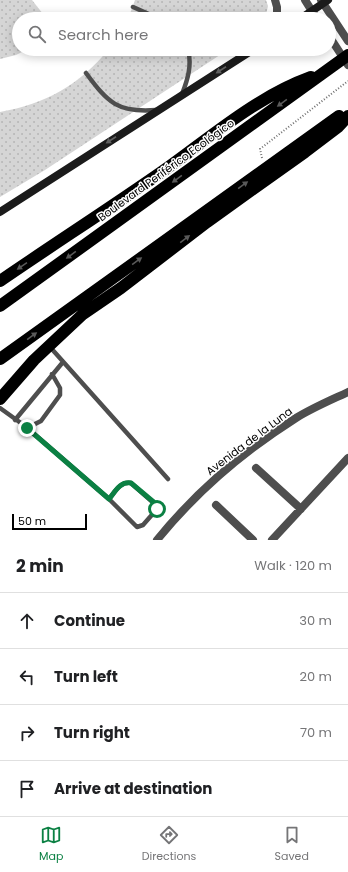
<!DOCTYPE html>
<html lang="en">
<head>
<meta charset="utf-8">
<style>
	:root { --surface:#fff; --page:#f2f2f2; --text:#202124; --muted:#757577; --line:#e0e0e0; --accent:#0b8043 }
	body { margin:0; font-family:Poppins,sans-serif; background:var(--page); color:var(--text) }
	.scale { position:absolute; left:12px; bottom:10px; width:75px; box-sizing:border-box; padding-left:4px; border:2px solid #000; border-top:0; font-size:11px; line-height:14px; white-space:nowrap; color:#000; -webkit-text-stroke:3px #fff; paint-order:stroke }
	.stop { position:absolute; width:12px; height:12px; margin:-9px; border:3px solid #0b8043; border-radius:50%; background:#fff }
	.stop.end { background:#0b8043; border-color:#fff; box-shadow:0 1px 4px #0008 }
	.list { margin:0; padding:0; list-style:none }
	h2 { display:flex; justify-content:space-between; align-items:center; height:52px; margin:0; padding:0 16px; font-size:17px }
	h2 small { font-size:13px; font-weight:400; color:var(--muted) }
	.list li { display:grid; grid-template-columns:26px 1fr auto; gap:12px; align-items:center; box-sizing:border-box; height:56px; padding:0 16px; border-top:1px solid var(--line) }
	.list b { display:block; font-size:15px; white-space:nowrap }
	.list em { font-size:13px; font-style:normal; color:var(--muted) }
	.icon { flex:none; width:22px; height:22px; fill:none; stroke:currentColor; stroke-width:2; stroke-linecap:round; stroke-linejoin:round }
	.map { position:relative; flex:none; width:348px; height:540px; overflow:hidden }
	.search { position:absolute; background:var(--surface); box-shadow:0 2px 10px #0003; left:12px; right:12px; top:12px; height:44px; display:flex; align-items:center; gap:10px; box-sizing:border-box; padding:0 14px; border-radius:22px; color:var(--muted); font-size:15px }
	.sheet { height:276px; background:var(--surface) }
	nav { display:flex; justify-content:space-around; align-items:center; box-sizing:border-box; height:56px; border-top:1px solid var(--line); background:var(--surface); font-size:11px; color:var(--muted) }
	nav a { display:grid; justify-items:center; gap:2px }
	nav .on { color:var(--accent) }
	.map>svg:first-child { display:block }
	.grass { fill:url(#grass-dots) }
	.lines { fill:none; stroke-linecap:round; stroke-linejoin:round }
	.path { stroke:#707070; stroke-width:2; stroke-dasharray:1 2; stroke-linecap:butt }
	.lane { stroke:#4e4e4e; stroke-width:4.5 }
	.street { stroke:#4e4e4e; stroke-width:8 }
	.secondary { stroke:#1b1b1b; stroke-width:8 }
	.highway { stroke:#000; stroke-width:12 }
	.oneway { fill:#5f5f5f }
	.oneway2 { fill:#595959 }
	.route { stroke:#0b8043; stroke-width:5 }
	.labels { text-anchor:middle; dominant-baseline:central; stroke-width:3; stroke-linejoin:round; paint-order:stroke }
	.street-label { font-size:11px; fill:#000; stroke:#fff }
</style>
</head>
<body>
<div class="map">
<svg width="348" height="540" viewBox="0 0 348 540">
	<defs>
		<pattern id="grass-dots" width="8" height="8" patternUnits="userSpaceOnUse"><rect width="8" height="8" fill="#d5d5d5"/><path d="M2 2h.1M6 6h.1" fill="none" stroke="#b5b5b5" stroke-width="1.8" stroke-linecap="round"/></pattern>
	</defs>
	<rect width="100%" height="100%" fill="#fff"/>
	<path class="grass" d="M0,0H32L47,19H19V49H28L16,55L0,59Z
		M135,0H266L268,6L265,19H128Z
		M109,49H229L45,170L0,197V112C46,104 79,85 109,49Z"/>
	<g class="lines">
		<path class="path" d="M262,158L260,149L348,81"/>
		<path class="lane" d="M133,7L160,19
			M86,73C108,103 118,113 156,110
			M182,94C188,79 192,65 188,49
			M50,347L168,479
			M0,408L25,426L109,499L137,527L143,525L157,509V506L131,483C120,481 115,492 109,499
			M15,420L63,362
			M27,428L41,421L60,395V388L52,374"/>
		<path class="street" d="M275,0L277,7V19
			M305,0L317,19
			M321,0L348,41
			M329,36L348,65
			M256,468L301,509
			M216,505L253,540
			M157,540C196,492 244,451 296,418C312,408 331,400 348,392
			M272,540L348,458"/>
		<path class="secondary" d="M300,19L328,0
			M0,212L254,49"/>
		<path class="highway" d="M0,281C54,244 110,208 163,171C211,137 256,97 311,77
			M0,306L348,55
			M0,359L339,116
			M0,399L34,360L83,314L121,288L207,222L305,152L338,127L348,116"/>
	</g>
	<defs><path id="oneway-solid" d="M-6-.8H1V-3.2L6.5 0L1 3.2V.8H-6Z"/></defs>
	<g class="oneway">
		<use href="#oneway-solid" transform="translate(221 70) rotate(147)"/>
		<use href="#oneway-solid" transform="translate(111 140) rotate(147)"/>
	</g>
	<g class="oneway2">
		<use href="#oneway-solid" transform="translate(282 103) rotate(144)"/>
		<use href="#oneway-solid" transform="translate(177 179) rotate(144)"/>
		<use href="#oneway-solid" transform="translate(243 185) rotate(-36)"/>
		<use href="#oneway-solid" transform="translate(185 239) rotate(-37)"/>
		<use href="#oneway-solid" transform="translate(71 255) rotate(144)"/>
		<use href="#oneway-solid" transform="translate(137 261) rotate(-36)"/>
		<use href="#oneway-solid" transform="translate(22 266) rotate(146)"/>
		<use href="#oneway-solid" transform="translate(32 336) rotate(-36)"/>
	</g>
	<g class="lines">
		<path class="route" d="M27,428L109,499C115,492 120,481 131,483L156,504L157,509"/>
	</g>
	<g class="labels">
		<g class="street-label">
			<text transform="translate(166 170) rotate(-36)">Boulevard Periférico Ecológico</text>
			<text transform="translate(249 441) rotate(-37)">Avenida de la Luna</text>
		</g>
	</g>
</svg>
<div class="scale">50 m</div>
<div class="stop" style="left:157px;top:509px"></div>
<div class="stop end" style="left:27px;top:428px"></div>
<div class="search"><svg class="icon" aria-label="search" viewBox="0 0 24 24"><circle cx="10" cy="10" r="6"/><path d="M15 15l6 6"/></svg>Search here</div>
</div>
<section class="sheet">
<h2>2 min<small>Walk · 120 m</small></h2>
<ul class="list">
<li><svg class="icon" aria-label="ahead" viewBox="0 0 24 24"><path d="M12 20V5M6 11l6-6 6 6"/></svg><div><b>Continue</b></div><em>30 m</em></li>
<li><svg class="icon" aria-label="left" viewBox="0 0 24 24"><path d="M17 20v-9H6M10 6l-5 5 5 5"/></svg><div><b>Turn left</b></div><em>20 m</em></li>
<li><svg class="icon" aria-label="right" viewBox="0 0 24 24"><path d="M7 20v-9h11M14 6l5 5-5 5"/></svg><div><b>Turn right</b></div><em>70 m</em></li>
<li><svg class="icon" aria-label="arrive" viewBox="0 0 24 24"><path d="M6 21V4h12l-3 4 3 4H6"/></svg><div><b>Arrive at destination</b></div></li>
</ul>
</section>
<nav>
<a class="on"><svg class="icon" aria-label="map" viewBox="0 0 24 24"><path d="M3 6l6-2 6 2 6-2v14l-6 2-6-2-6 2zM9 4v14M15 6v14"/></svg>Map</a>
<a><svg class="icon" aria-label="directions" viewBox="0 0 24 24"><path d="M12 3l9 9-9 9-9-9zM9 14v-3h6M13 9l2 2-2 2"/></svg>Directions</a>
<a><svg class="icon" aria-label="saved" viewBox="0 0 24 24"><path d="M7 4h10v16l-5-4-5 4z"/></svg>Saved</a>
</nav>
</body>
</html>
